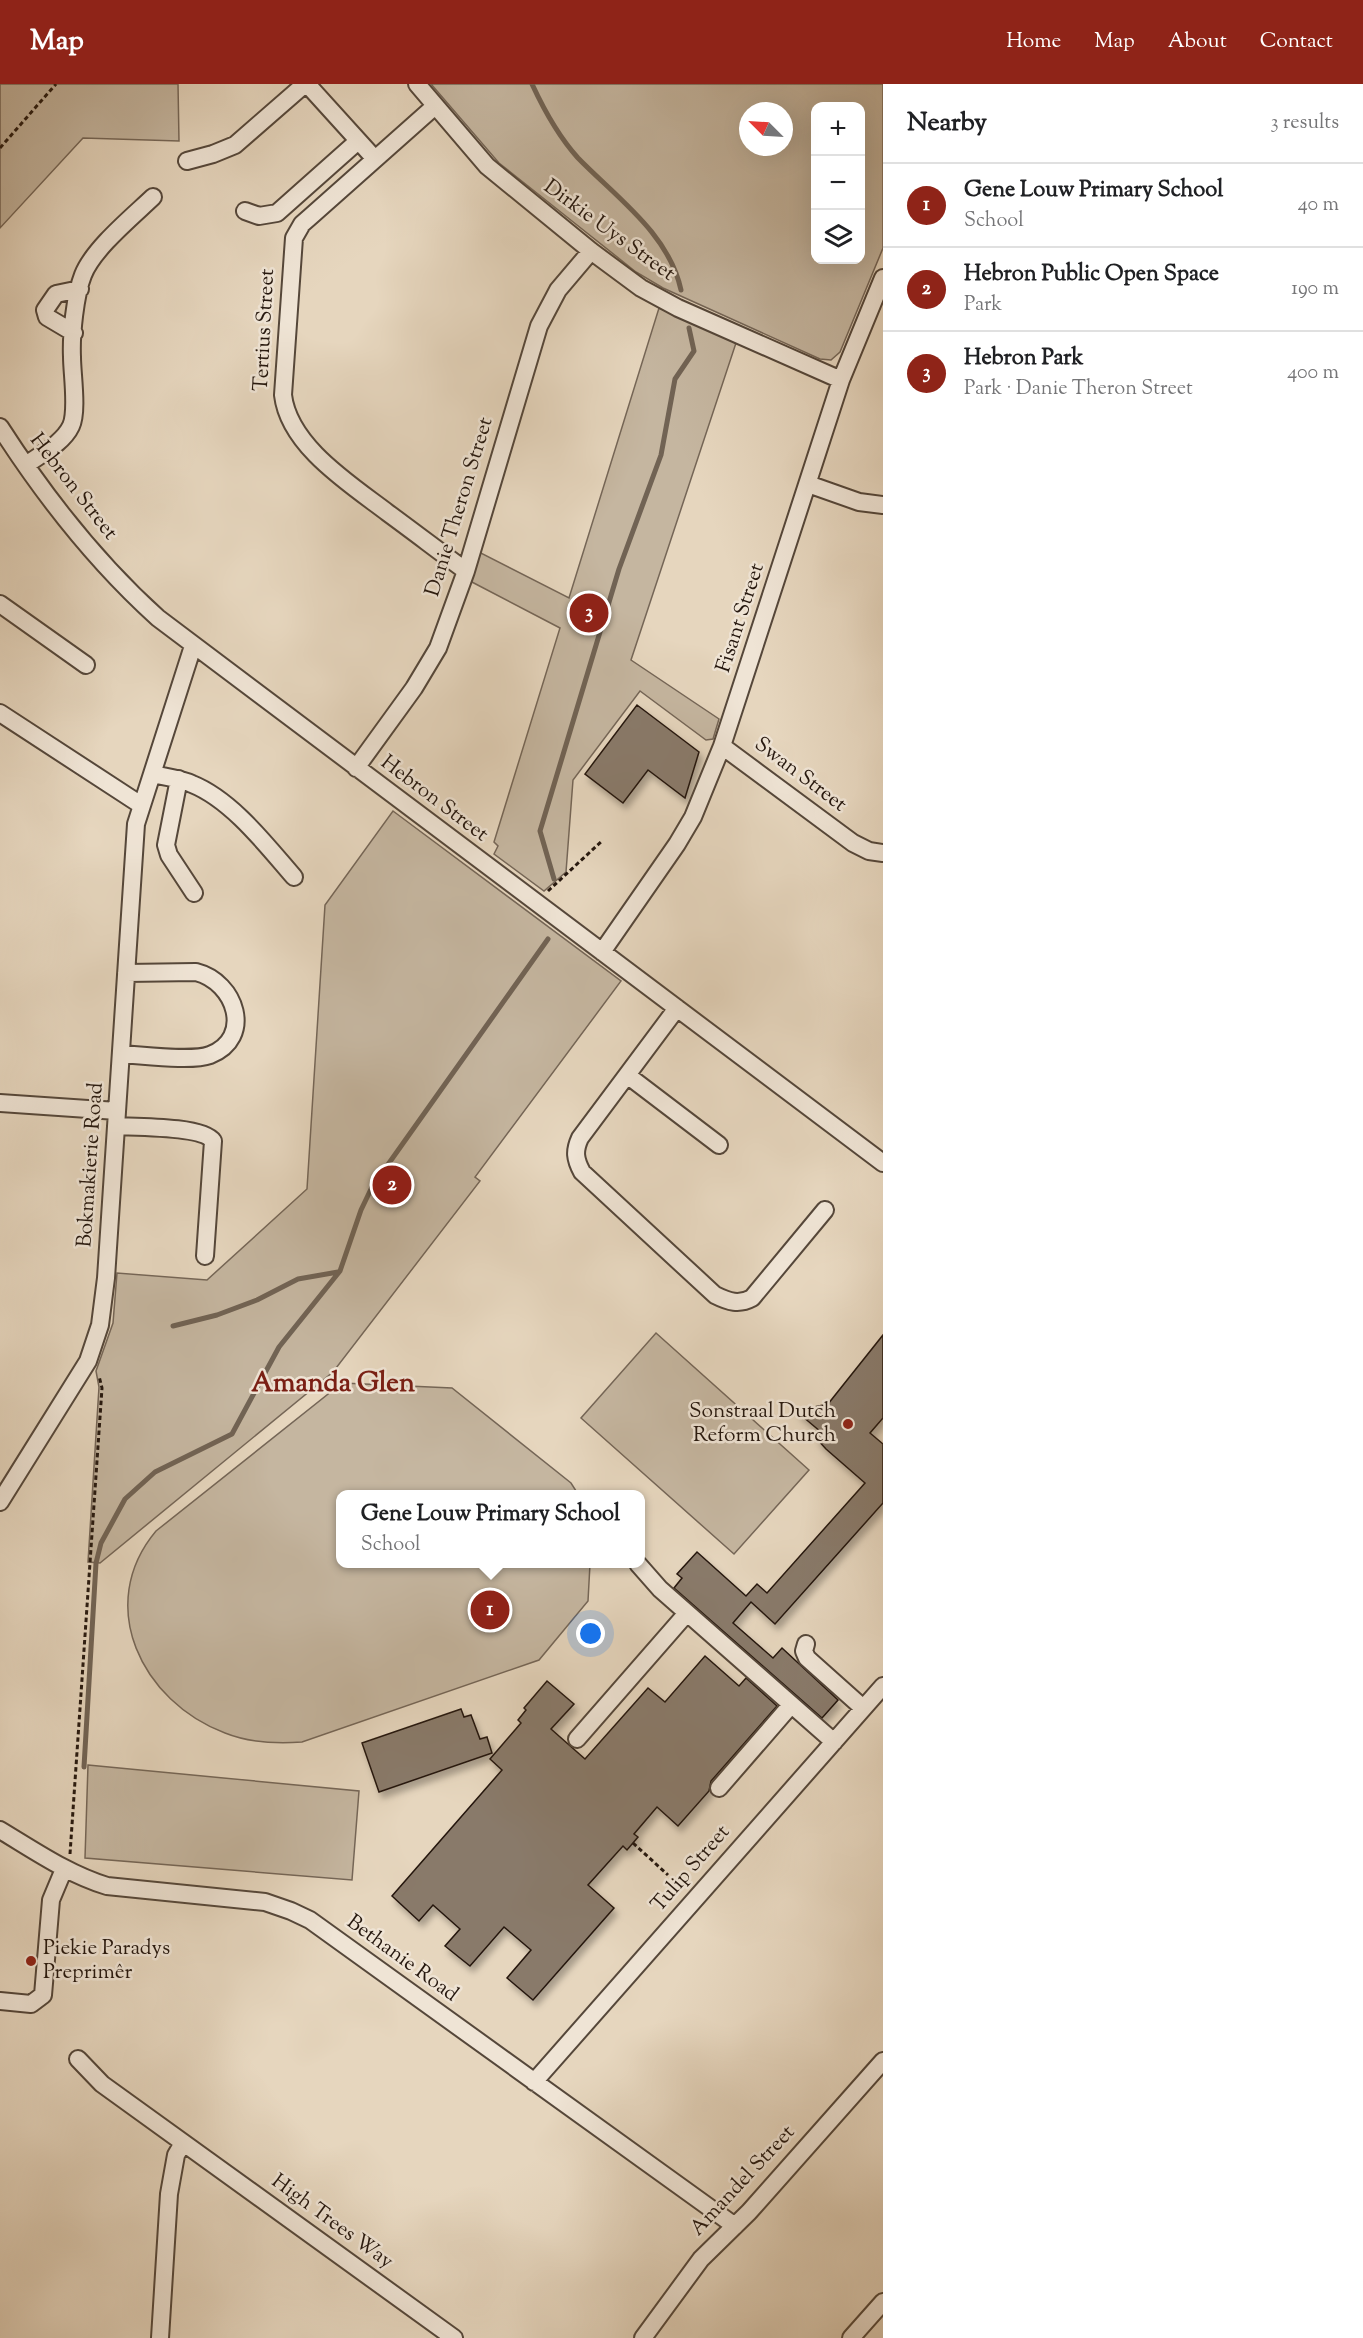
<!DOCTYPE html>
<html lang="en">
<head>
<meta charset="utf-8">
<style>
	:root { --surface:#fff; --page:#f2f2f2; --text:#202124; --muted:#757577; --line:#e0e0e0; --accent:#8f2418 }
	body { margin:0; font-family:"Sorts Mill Goudy",serif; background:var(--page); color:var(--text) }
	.controls { position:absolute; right:18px; top:18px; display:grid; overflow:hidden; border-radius:12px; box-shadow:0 6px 24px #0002 }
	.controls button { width:54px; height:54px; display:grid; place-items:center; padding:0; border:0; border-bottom:2px solid var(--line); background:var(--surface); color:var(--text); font:30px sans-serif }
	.compass { position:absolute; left:739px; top:18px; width:54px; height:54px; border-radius:50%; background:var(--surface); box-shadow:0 6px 24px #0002; rotate:294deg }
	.you { position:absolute; left:591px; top:1550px; width:21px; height:21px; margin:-15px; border:4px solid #fff; border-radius:50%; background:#1a73e8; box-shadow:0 0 0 9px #1a73e833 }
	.badge { display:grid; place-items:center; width:39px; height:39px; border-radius:50%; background:var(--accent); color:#fff; font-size:20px; font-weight:700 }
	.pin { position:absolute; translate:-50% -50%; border:3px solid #fff; box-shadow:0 2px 6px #0006 }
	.popup { position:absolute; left:336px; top:1406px; width:309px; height:78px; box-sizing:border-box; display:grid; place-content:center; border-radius:12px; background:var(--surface); filter:drop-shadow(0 2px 4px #0005); font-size:20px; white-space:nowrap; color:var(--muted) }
	.popup b { font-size:22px; color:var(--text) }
	.popup::after { content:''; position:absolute; left:50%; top:100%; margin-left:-12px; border:12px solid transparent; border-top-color:var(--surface) }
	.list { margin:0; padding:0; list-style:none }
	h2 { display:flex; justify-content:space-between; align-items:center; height:78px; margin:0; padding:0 24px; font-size:26px }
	h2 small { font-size:20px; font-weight:400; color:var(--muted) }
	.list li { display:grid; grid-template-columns:39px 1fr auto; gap:18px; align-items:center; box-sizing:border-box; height:84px; padding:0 24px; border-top:2px solid var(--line) }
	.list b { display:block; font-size:22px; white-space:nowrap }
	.list p { margin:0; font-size:20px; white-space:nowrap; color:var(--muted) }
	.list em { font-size:20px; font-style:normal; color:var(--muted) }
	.icon { flex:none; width:33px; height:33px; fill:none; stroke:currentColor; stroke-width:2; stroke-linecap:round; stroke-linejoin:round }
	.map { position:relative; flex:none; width:883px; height:2254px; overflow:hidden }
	header { display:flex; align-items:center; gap:36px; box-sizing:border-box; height:84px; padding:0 30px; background:var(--accent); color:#fff }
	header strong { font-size:28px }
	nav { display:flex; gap:33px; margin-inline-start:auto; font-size:21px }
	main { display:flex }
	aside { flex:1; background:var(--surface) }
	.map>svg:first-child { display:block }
	.green { fill:#c5b6a0; stroke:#756657; stroke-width:1.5; fill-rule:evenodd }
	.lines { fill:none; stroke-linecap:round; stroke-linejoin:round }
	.stream { stroke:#716354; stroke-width:5 }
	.building { fill:#897a6a; stroke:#25170e; stroke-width:1.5; filter:url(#shadow) }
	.minor-casing { stroke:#55473a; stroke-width:20 }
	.path { stroke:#25170e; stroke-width:3; stroke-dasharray:4.5 3; stroke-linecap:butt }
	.minor { stroke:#efe4d5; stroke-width:16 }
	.poi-dot { fill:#8f2418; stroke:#efe4d5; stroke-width:2 }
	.labels { text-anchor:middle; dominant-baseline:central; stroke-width:5; stroke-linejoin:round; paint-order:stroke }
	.street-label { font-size:21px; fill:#25170e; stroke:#efe4d5 }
	.poi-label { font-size:21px; fill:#25170e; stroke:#efe4d5; text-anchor:end }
	.district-label { font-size:27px; font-weight:bold; fill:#7a1f14; stroke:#efe4d5 }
</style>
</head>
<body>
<header>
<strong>Map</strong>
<nav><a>Home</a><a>Map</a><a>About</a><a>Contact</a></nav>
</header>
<main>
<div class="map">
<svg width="883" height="2254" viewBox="0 0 883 2254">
	<defs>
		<filter id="shadow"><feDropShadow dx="3.5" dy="6" stdDeviation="3" flood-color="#0004"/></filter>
	</defs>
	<rect width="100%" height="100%" fill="#e6d6be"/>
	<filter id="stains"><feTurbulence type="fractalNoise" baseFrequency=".00333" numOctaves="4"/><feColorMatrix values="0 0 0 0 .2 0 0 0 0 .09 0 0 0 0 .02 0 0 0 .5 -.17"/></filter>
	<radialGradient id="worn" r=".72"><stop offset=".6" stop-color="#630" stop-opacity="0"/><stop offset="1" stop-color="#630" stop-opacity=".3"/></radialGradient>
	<path class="green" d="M0,0H178L179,57L83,54L0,144Z
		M431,0H883V164L840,268L831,276L820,275L663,204L636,188L499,79ZM816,22H860V176H816ZM748,27H784V63H748Z
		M659,224L736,259L631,576L719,635L713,655L706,656L640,607L573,696L566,788L544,807L494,770L498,762L494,758L560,544L470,497L479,468L569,514Z
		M393,727L621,897L475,1093L480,1097L333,1288L100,1479L88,1478L99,1303L96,1287L113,1239L117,1189L207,1196L307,1105L325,821Z
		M656,1249L809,1386L734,1470L581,1334Z
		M342,1299L452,1304L571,1399L578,1410H340V1480H590L588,1517L539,1576L302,1658C275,1660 250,1659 225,1649C142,1618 94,1521 156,1447Z
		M88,1681L359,1707L352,1796L85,1774Z"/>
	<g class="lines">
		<path class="stream" d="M532,0C544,26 559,53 578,74C617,114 669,150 681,206
			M554,795L540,747L619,485L661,371L675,295L694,267L689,244
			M173,1242L217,1231L257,1216L298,1195L338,1188
			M84,1683L96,1479L101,1459L125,1415L155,1388L232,1350L279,1263L340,1187L361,1126L372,1103L548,855"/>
	</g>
	<path class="building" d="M637,621L699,668L685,714L648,686L623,719L585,690Z
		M883,1251V1334L870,1349L883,1360V1419L775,1540L751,1518L733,1539L773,1574L782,1564L838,1616L822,1634L674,1504L682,1494L677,1490L697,1468L746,1512L757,1500L767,1509L865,1399L826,1365L816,1354L821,1348L796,1327L828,1320Z
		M705,1572L739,1602L746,1594L777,1622L711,1697L709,1707L678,1742L657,1723L634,1750L638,1753L627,1766L623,1762L588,1801L614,1824L533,1916L507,1894L531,1866L504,1843L470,1882L445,1862L460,1845L433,1821L419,1837L392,1812L502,1686L490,1675L521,1639L518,1636L526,1626L524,1624L547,1597L574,1620L551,1645L585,1675L648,1604L665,1618Z
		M461,1625L464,1633L471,1631L480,1655L487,1653L492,1669L379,1708L362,1659Z"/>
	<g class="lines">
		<g class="minor-casing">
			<path id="minor" d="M307,0L375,75
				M417,0L487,82L591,167L641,204L678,224L841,296
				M435,22L310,133L302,140L294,154L283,311C289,362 350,400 388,429C414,448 440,468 466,487
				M187,77L213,70L235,61L305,0
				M245,127L259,132L277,129L358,57
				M74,249L47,233L45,226L56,210L80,205
				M0,343C45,413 97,479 158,534L883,1079
				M26,381C41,370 63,359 71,342C78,327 72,290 72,273C71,251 75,211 83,191C93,165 132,133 153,113
				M808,400L859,418L883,421
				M0,520L86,581
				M0,629L141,721
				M722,662L853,759L869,767L883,769
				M356,684L414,604L438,564L466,487L539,242L558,206L591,167
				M152,690C165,693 180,694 192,700C232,716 267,762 294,793
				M179,695L166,761L169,771L194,809
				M602,868L677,760L693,733L722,662L841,296L883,194
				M677,924L580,1054C574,1067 575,1075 582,1088L715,1211C729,1218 739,1221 752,1214L825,1126
				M121,970C142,971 191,978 210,971C254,954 236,898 196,888L126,889
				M627,991L719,1061
				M0,1019L117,1027
				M116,1042C136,1043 203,1042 213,1057L205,1172
				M0,1418L88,1277L100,1241L106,1194L136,740L193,562
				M638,1480L660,1505L834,1658
				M806,1560L804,1567L807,1574L863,1624
				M577,1655L687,1529
				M719,1704L791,1621
				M0,1746C35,1767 68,1790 107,1802L265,1818L291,1827L310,1836L735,2142
				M0,1917L31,1920L43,1911L51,1816L64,1785
				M78,1975L102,2000L454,2254
				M534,1998L883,1602
				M160,2254L169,2110L176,2071L183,2059
				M643,2254L701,2175L749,2128L883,1977
				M851,2254L883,2218"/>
		</g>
		<path class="path" d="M0,64L56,0
			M548,807L603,756
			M633,1759L668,1791
			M70,1770L102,1304L99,1292"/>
		<use href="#minor" class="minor"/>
	</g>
	<g class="poi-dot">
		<circle cx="848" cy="1340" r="6"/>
		<circle cx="31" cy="1877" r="6"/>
	</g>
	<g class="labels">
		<g class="street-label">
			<text transform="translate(609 147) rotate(36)">Dirkie Uys Street</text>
			<text transform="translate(265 246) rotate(-87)">Tertius Street</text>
			<text transform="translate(73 403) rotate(52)">Hebron Street</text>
			<text transform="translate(460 423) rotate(-73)">Danie Theron Street</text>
			<text transform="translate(741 534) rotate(-72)">Fisant Street</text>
			<text transform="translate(800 691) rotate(37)">Swan Street</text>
			<text transform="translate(434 715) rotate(37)">Hebron Street</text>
			<text transform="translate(91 1081) rotate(-86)">Bokmakierie Road</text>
			<text transform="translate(691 1785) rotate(-49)">Tulip Street</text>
			<text transform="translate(402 1875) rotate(36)">Bethanie Road</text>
			<text transform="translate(743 2097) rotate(-47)">Amandel Street</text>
			<text transform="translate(332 2138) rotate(36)">High Trees Way</text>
		</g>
		<g class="poi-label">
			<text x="836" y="1328">Sonstraal Dutch<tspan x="836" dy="24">Reform Church</tspan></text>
			<text x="43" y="1865" text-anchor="start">Piekie Paradys<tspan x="43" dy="24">Preprimêr</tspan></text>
		</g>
		<g class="district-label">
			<text x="333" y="1300">Amanda Glen</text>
		</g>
	</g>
	<rect width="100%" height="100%" filter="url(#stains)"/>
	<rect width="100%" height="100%" fill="url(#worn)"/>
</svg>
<div class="controls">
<button>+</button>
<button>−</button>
<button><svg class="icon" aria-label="layers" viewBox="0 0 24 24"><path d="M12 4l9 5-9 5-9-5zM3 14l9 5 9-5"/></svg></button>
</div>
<svg class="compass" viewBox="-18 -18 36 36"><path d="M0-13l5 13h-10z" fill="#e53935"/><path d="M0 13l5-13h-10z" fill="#757577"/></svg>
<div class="you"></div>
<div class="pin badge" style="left:490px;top:1526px">1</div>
<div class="popup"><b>Gene Louw Primary School</b>School</div>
<div class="pin badge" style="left:392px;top:1101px">2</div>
<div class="pin badge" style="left:589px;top:529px">3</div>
</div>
<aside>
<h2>Nearby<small>3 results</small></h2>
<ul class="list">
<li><span class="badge">1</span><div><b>Gene Louw Primary School</b><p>School</p></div><em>40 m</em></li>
<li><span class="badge">2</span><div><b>Hebron Public Open Space</b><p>Park</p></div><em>190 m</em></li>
<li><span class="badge">3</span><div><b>Hebron Park</b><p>Park · Danie Theron Street</p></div><em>400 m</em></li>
</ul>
</aside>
</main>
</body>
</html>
